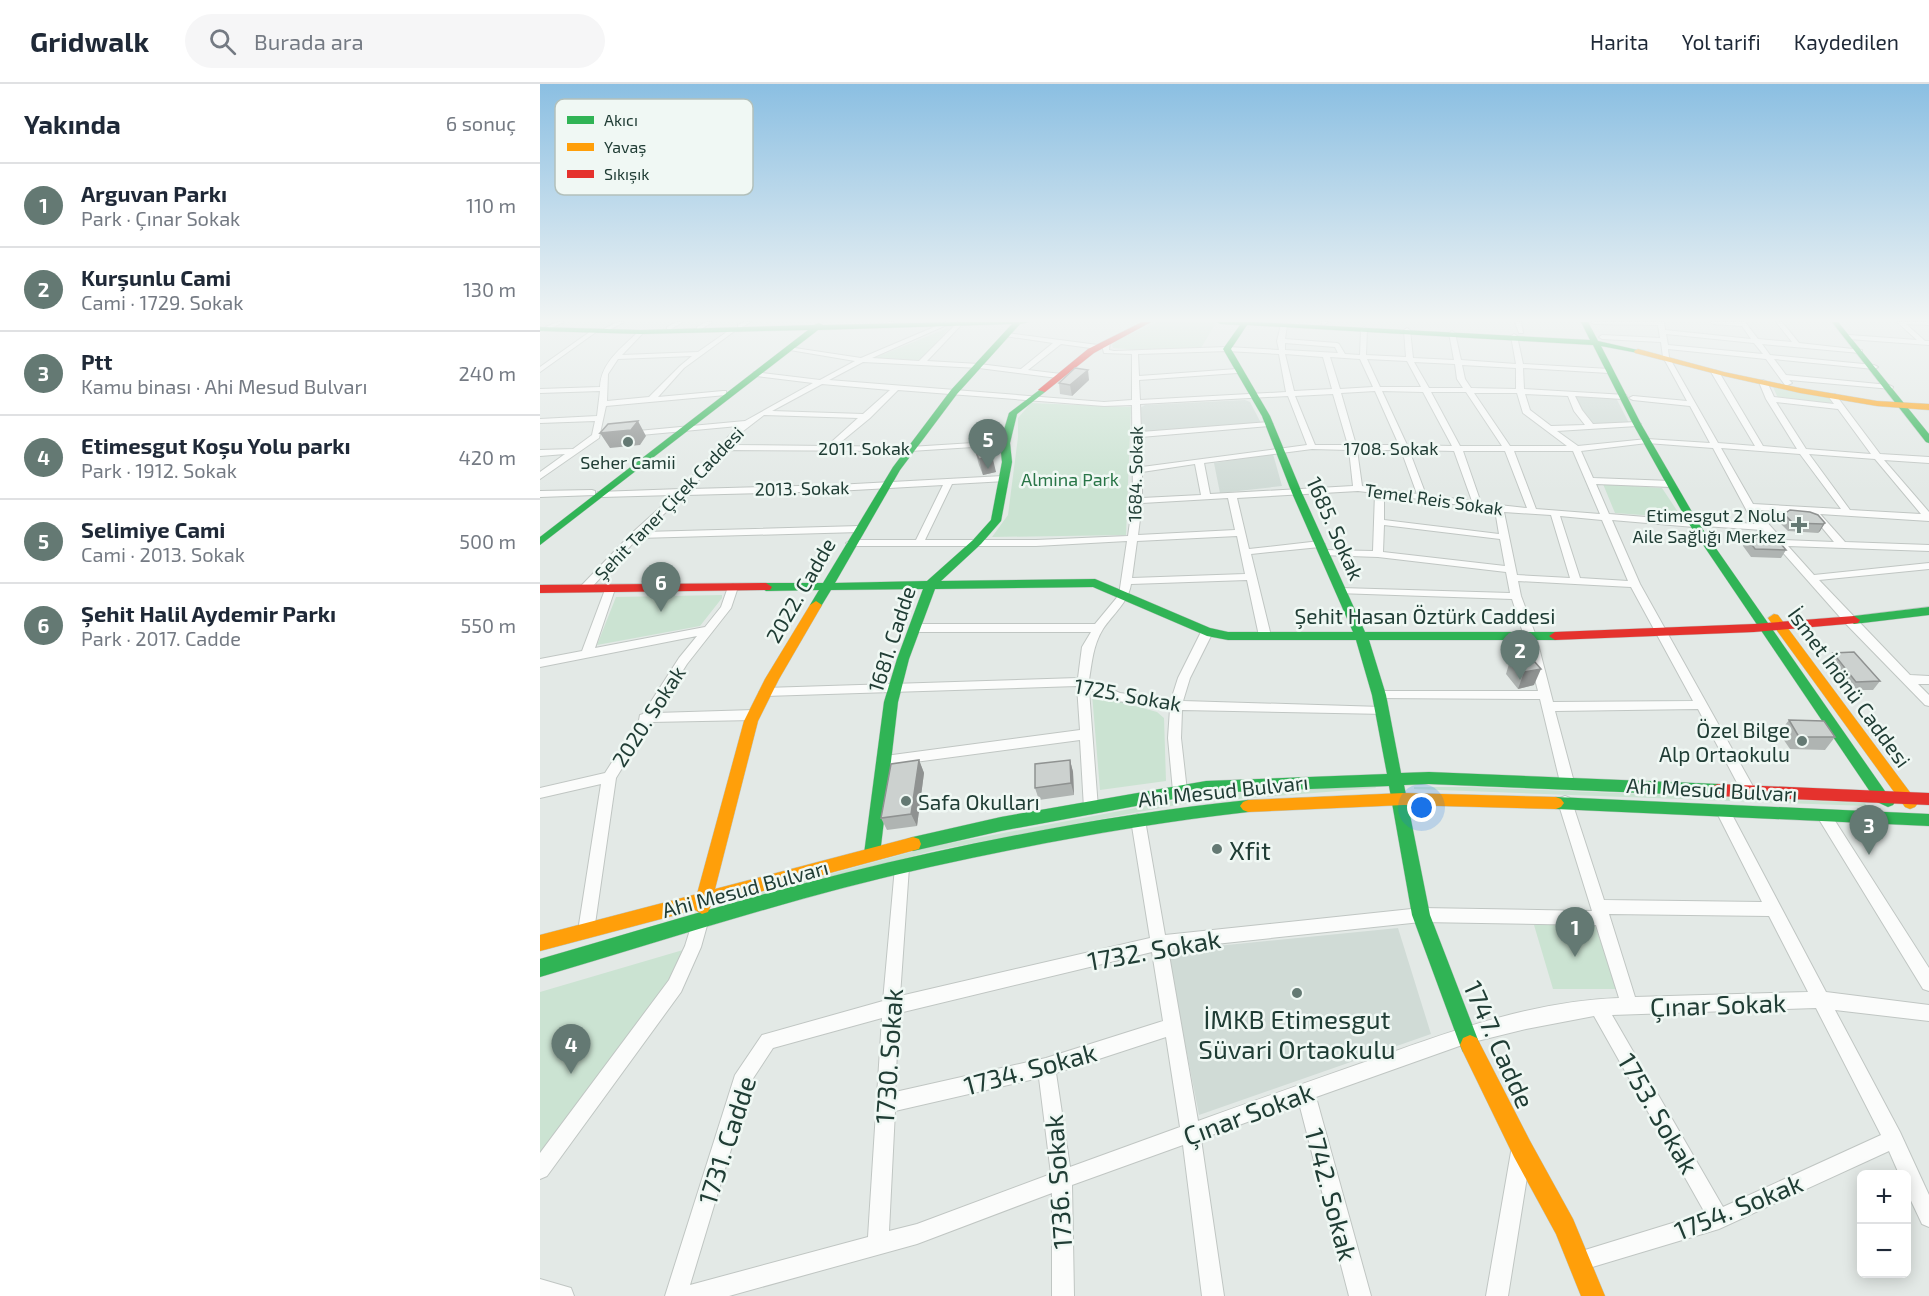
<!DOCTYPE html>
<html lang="tr">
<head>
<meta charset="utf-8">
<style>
	:root { --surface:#fff; --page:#f6f6f7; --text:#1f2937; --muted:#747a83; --line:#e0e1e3; --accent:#647973 }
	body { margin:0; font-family:"Exo 2",sans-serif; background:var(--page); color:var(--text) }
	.controls { position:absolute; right:18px; bottom:18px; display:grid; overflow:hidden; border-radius:9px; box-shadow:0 3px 15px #0003 }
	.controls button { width:54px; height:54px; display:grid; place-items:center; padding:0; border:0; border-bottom:2px solid var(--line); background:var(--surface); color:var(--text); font:30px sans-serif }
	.you { position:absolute; left:882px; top:724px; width:21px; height:21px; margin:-15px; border:4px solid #fff; border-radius:50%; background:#1a73e8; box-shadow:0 0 0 9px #1a73e833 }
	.badge { display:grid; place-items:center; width:39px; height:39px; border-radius:50%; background:var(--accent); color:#fff; font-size:20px; font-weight:700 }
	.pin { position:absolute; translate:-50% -50px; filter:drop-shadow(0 2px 3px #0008) }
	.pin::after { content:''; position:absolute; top:32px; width:21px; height:18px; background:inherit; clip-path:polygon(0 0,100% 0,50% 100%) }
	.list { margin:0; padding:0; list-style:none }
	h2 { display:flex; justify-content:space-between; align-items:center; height:78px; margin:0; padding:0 24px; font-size:26px }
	h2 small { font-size:20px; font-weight:400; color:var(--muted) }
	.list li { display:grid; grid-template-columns:39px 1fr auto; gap:18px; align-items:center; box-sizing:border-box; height:84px; padding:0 24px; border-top:2px solid var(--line) }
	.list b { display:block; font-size:22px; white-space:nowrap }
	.list p { margin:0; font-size:20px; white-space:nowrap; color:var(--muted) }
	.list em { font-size:20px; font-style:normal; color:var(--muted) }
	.icon { flex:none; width:33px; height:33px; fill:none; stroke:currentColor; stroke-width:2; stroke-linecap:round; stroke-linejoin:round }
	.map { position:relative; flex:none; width:1389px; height:1212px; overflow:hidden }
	header { display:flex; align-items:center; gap:36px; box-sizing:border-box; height:84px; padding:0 30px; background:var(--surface); border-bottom:2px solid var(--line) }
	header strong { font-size:28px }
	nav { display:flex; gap:33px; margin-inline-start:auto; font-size:21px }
	.search { width:420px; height:54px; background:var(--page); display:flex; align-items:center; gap:15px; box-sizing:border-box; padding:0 21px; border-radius:33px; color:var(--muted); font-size:22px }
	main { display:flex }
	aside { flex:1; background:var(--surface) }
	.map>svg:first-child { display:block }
	.built { fill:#d0dbd6 }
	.green { fill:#cbe3d2 }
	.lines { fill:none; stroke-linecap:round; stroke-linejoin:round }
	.street-casing { stroke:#c0c6c3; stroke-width:2 }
	.fast-casing { stroke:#bec7c3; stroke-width:1 }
	.slow-casing { stroke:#bec7c3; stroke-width:1 }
	.jam-casing { stroke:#bec7c3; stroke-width:1 }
	.street { fill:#fbfcfb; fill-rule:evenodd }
	.fast { fill:#30b455; fill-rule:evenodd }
	.slow { fill:#ff9f0a; fill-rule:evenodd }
	.jam { fill:#e5322d; fill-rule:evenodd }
	.wall { fill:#afb4b2 }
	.shaded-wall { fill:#8f9291 }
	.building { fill:#ccd1cf; stroke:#8f9291; stroke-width:1.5 }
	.poi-dot { fill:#647973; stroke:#f0f8f4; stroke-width:2 }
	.labels { text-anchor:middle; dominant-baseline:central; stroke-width:5; stroke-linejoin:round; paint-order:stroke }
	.far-street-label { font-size:18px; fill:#203d35; stroke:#f0f8f4 }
	.far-poi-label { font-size:18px; fill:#203d35; stroke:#f0f8f4 }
	.far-park-label { font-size:18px; fill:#287547; stroke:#f0f8f4 }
	.street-label { font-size:21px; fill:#203d35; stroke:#f0f8f4 }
	.poi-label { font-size:21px; fill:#203d35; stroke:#f0f8f4; text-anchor:end }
	.near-poi-label { font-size:26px; fill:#203d35; stroke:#f0f8f4; text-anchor:start }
	.near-street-label { font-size:26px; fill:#203d35; stroke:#f0f8f4 }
	.key { fill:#f0f8f4; stroke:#b2c0bb; stroke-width:1.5 }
	.key-label { font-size:16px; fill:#203d35 }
</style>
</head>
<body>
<header>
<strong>Gridwalk</strong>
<div class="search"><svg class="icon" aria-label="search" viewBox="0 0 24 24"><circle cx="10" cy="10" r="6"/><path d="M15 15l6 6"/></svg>Burada ara</div>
<nav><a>Harita</a><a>Yol tarifi</a><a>Kaydedilen</a></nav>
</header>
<main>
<aside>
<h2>Yakında<small>6 sonuç</small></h2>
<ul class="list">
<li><span class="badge">1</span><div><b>Arguvan Parkı</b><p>Park · Çınar Sokak</p></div><em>110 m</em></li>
<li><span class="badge">2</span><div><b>Kurşunlu Cami</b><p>Cami · 1729. Sokak</p></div><em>130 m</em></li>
<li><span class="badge">3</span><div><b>Ptt</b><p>Kamu binası · Ahi Mesud Bulvarı</p></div><em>240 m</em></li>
<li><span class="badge">4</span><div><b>Etimesgut Koşu Yolu parkı</b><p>Park · 1912. Sokak</p></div><em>420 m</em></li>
<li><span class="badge">5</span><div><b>Selimiye Cami</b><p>Cami · 2013. Sokak</p></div><em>500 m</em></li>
<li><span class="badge">6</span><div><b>Şehit Halil Aydemir Parkı</b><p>Park · 2017. Cadde</p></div><em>550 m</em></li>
</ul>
</aside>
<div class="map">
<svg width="1389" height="1212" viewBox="0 0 1389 1212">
	<rect width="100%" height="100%" fill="#e3e9e6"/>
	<path class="built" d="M1034,312L1076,314L1089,339L1053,341L1043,329Z
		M705,316L710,318L721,339L601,348L600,324L605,321Z
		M733,370L742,402L680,409L674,379Z
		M858,844L891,950L659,1031L627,867Z"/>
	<path class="green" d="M618,238L676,239L661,264L599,266L573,264L572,261L577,256Z
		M410,243L380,277L332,275Z
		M1233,303L1288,313L1292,320L1238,314Z
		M491,319L591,323L586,451L452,453L468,431L478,353V334Z
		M1063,400L1122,404L1142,434L1075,429Z
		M182,511V514L160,542L57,561L76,513Z
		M552,610L617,628L624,634L626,697L560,706Z
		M835,702L836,704L647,719L392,767L180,824V820L390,763L632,717L682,710Z
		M874,703H929L1325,719L1327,722L874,705Z
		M994,841H1055L1077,905H1013Z
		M143,866L137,889L0,1072V908Z"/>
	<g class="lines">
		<g class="street-casing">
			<path id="street" d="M17,238H24L11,244L6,243Z
				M77,238H84L69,246L64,245Z
				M136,238H143L131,245H127V243Z
				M166,238H173L161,245H157V243Z
				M204,238H211L202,243H198V241Z
				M347,238H354L351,240Z
				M406,238L411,239L332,274L379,277L418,238L423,239L387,277L439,280L481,285L513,259L465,252V250L467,249L558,261L561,263L558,265L521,260L488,286L521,290V294H518L439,284L323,278L289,296L564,318L592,316V270L564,269L562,261L566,257H570L569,266L574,267L687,263L739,266L737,257L741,241L744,239L747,241L745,255L797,259L799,260L805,270L820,271L821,245L824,243L827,245L826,271L866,273L864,246L867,244L870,246L873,274L914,276L909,249L912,247L915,249L921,276L976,280L971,252L974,250L977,252L983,280L1069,285L1073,287L1069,289L983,284L984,305L1086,311L1087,313L1083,315L1035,312L1042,326L1053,340L1097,338L1101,340L1097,342L1017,347L1038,362L1107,355L1170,359L1150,322L1093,316L1089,314L1093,312L1147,317L1123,273L1121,258L1062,255L1059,253L1062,251L1120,254L1118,241L1054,240L1051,238H1124L1125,246L1211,255L1202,242L1173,240L1170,238H1205L1218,255L1252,258L1236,238H1242L1259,259L1322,266V268L1320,269L1222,260L1230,271L1334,281L1338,283L1334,285L1234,275L1246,291L1349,301L1353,303L1352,305L1249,296L1252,299L1248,301H1245L1226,275L1128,265L1129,273L1178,359L1215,362L1171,288L1175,286L1179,288L1223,362L1257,365L1226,315L1219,298L1223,296L1227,298L1234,313L1294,320L1288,312L1295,310L1340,370L1389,373V379L1344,376L1389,428V437L1280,430L1305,458L1389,461V467L1248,462L1274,491L1389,479V485L1279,496L1370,591L1389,592V600H1378L1389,611V622L1385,621L1307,541L1223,446L1164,442V438L1167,437L1218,440L1208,429L1173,364L1107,359L1041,367L1053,394L1131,397L1135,400L1131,403L1056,400L1069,430L1154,437L1159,440L1154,443L1072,436L1100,500L1215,706L1213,710L1208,711L1203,710L1158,625L1015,627L1034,698L1032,702L1027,703L1022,702L1020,698L1000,615L835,614L833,611L839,607H998L984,552L972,515L797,509L796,507L797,505L801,504L970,509L966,488L838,473L781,471V467L784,466L833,467L835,409L818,407L697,414L709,465L780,457L785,460L780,463L711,470L731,552L729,555H721L719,552L707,496L591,500C588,519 573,530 563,545C553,561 552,578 549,596L580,609L631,616L638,594L661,548L667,544L673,548L650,594L643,617L842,623L848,627L846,630L642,626L641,654L647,707L645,711L640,712L635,711L633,707L628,654L630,625L578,617L549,606L558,724L556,728L551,730L546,728L544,724L540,656L345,682L340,681L338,677L340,673L345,672L540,646L537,602L225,612L219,608L225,604L538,594L542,563L551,548H375L369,544L375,540H555L579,511L587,457L496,462H311L306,459L311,456H376L403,401L296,407L145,411L104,448L320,442L325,445L320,448L98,454L48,507H40L39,505L40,503L92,449L134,411L61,413L57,410L58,408L141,405L198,342L90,352H87V348L205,337L273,299L217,292L213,290L214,288L280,296L315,277L250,266L248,265V263L321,274ZM1126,250L1214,259L1223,270L1128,261ZM745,259L795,263L798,269L745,266ZM687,267L739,270L746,308L600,316L599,296L697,289L701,287L697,285L599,292L598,270ZM745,270L783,273L792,305L754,307ZM790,273L820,275L833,303L800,305ZM827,275L867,277L881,303H840ZM874,278L915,280L917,295L923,304H889ZM922,281L976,284V305L931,304L925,295ZM282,300L350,306L323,330L232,327ZM358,306L564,322L592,321L593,417L588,452L496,456H385L412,400L466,397L467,395L463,392L296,401L151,405L185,366L370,367L465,361L469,359L465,357L370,363L296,362L330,334ZM835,307L859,361H816L801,309ZM842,307L883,308L912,362L867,361ZM891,308H926L962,362H920ZM934,309H977L983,329L1027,362H970ZM793,310L808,361H775L755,312ZM985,310L1028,312L1034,327L1045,341L1011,342L990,326ZM748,312L767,361L602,383L601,353L729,342L733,340L729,338L601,348L600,320ZM1236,318L1298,325L1331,370L1266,365ZM224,331L318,334L287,362L189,361L198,351ZM1181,364L1260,370L1301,425L1213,420ZM772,365L809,366L813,402L670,410L664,379ZM817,366H861L877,410L822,402ZM869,366L914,367L932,417L886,411ZM923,367H965L987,424L941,419ZM974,367H1033L1060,430L996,425ZM1269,370L1335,375L1381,430L1310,426ZM655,380L661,411L602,414V388ZM844,410L955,426L959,450L844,436ZM688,414L695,446L598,451L602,419ZM1216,426L1270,429L1294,458L1243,456ZM964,428L1011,431L1030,494L977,491ZM1020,432L1062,436L1088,497L1040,494ZM844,441L960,455L965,482L843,468ZM697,452L705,490L592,494L597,457ZM978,497L1091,503L1153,617L1013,618L996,552L981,512Z
				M782,238H788L784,241L782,240Z
				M975,238H981L983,249H979Z
				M1357,238H1389V241L1366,240L1385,257H1389V261L1309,255L1306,253L1309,251L1377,256Z
				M191,245L196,246L144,284L118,313L183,307H186V311L66,322L59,354L0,395V388L25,370L0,372V366L33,365L52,351L55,337L0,339V335L57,332L60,307L0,309V305L60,303C61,278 82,264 99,247L104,248L82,271L158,268ZM152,272L140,282L109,313L67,317L68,290L78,275Z
				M51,247L56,248L0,288V283Z
				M52,406L55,407V411L0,413V407Z
				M193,500L198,503L191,524L147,580L116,629L214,626L218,628L220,631L218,634L214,636L110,638L76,694L54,847L52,852L46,854L40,852L38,847L61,700L0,714V704L65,689L99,636L100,631L103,630L139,574L157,552L0,583V575L42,567L66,503L70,502L75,505L55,564L165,543L181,523L188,503Z
				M1025,712L1030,714L1032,718L1064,816L1222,818L1176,727L1178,723L1183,721L1188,723L1286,908L1389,921V937L1295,926L1360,1048L1389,1111V1143L1382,1140L1366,1106V1090H1359L1349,1067L1179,1145L1039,1187L1032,1184L1029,1177L1032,1170L1165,1129L1054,932L986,945L925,960L776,1013L831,1212H809L759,1019L661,1055L684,1212H662L643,1061L532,1101L534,1212H512V1109L377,1160L189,1212H125L195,991L222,951L343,917L355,783L357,778L362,777L367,778L369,783L360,912L610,854L591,736L593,732L598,730L603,732L605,736L625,851L881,824L1052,827L1018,718L1020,714ZM1069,830L1229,832L1268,908L1095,913ZM881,838L1056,841L1079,914C996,917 916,945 839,973C779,994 719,1015 658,1037L628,865ZM612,868L623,937L506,974L355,1008L359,929ZM1276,924L1341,1051L1183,1123L1072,931ZM342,934L328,1153L150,1201L212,996L233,964ZM626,953L640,1043L530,1083L516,989ZM499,994L511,1090L377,1140L349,1147L355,1027Z
				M1285,727L1290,729L1389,884V907L1383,905L1280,737L1278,733L1280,729Z
				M160,831L166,833L168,838L161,863L141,908L7,1092L0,1095V1069L129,896L145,862L154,833Z
				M981,1058L988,1061L991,1068L968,1212H946L971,1068L974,1061Z
				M0,1195L31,1204L34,1212H0Z"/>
		</g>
		<g class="fast-casing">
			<path id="fast" d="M420,238H489L480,240L417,310L360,386L295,499L387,497L433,456L451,436L462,378L460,359L469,329L502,304H505V308L477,330L470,359L472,378L461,437L441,460L401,497L555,495L670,544L688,548H813L752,409L722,332L683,265L700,241L680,240L677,238H714L1050,256L1041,238H1048L1058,257L1102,267L1098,269L1061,262L1101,340L1159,440L1347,710L1353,713L1356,717L1353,721L1348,723L1337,718L1149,440L1093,340L1053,261L707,241L691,265L730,332L762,409L825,548H1015L1021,552L1015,556H829L846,611L861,689L889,688L1178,700L1183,702L1186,706L1183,710L1178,712L889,700L864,701L890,831L940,961L937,968L930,971L923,968L920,961L872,831L849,702L666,709L461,747L373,767L367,765L365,760L367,755L373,753L461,733L666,697L847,690L832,611L816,556H688L667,552L553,503L395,505L369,575L358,618L340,770L338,775L332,777L326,775L324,770L344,618L357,575L383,505L291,506L280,524L276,525L270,521L279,506L226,507L220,503L226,499H283L353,383L411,306L472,240L278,246L0,461V453L268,246L101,250L0,247V243L101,246L274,241L279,239L283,241Z
				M1292,238H1298L1389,350V359L1386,358Z
				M1389,523V531L1314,540L1308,536L1314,532Z
				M1016,713L1389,730V742L1016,725L1011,723L1008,719L1011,715Z
				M708,716L713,718L716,722L713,726L708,728C601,740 495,760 390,783C258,812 129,855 0,893V875C129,838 259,797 390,769C495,746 601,727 708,716Z"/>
		</g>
		<g class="slow-casing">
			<path id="slow" d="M1098,265L1184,288L1260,304L1337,317L1389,320V326L1337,322L1260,309L1184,292L1095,269L1094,267Z
				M276,517L282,521L239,595L218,637L175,805L373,753L379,755L381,760L379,765L171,821L168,828L162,830L155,826L0,867V851L157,810L204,637L225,595L270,521Z
				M1234,530L1238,531L1375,715L1378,719L1375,723L1370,725L1365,723L1230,537L1228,534Z
				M864,709L1016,713L1021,715L1024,719L1021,723L1016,725L864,721L708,728L703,726L700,722L703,718L708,716Z
				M930,951L937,954L990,1057L1033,1135L1065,1212H1041L1016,1150L974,1073L923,968L920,961L923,954Z"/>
		</g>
		<g class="jam-casing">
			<path id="jam" d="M602,238H611L554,269L505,308L498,306L548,265Z
				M226,499L232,503L230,506L0,509V501Z
				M1314,532L1320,536L1318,539L1214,548L1015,556L1009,552L1015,548L1214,540Z
				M1178,700L1389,709V721L1178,712L1173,710L1170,706L1173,702Z"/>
		</g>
		<use href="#street" class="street"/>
		<use href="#fast" class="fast"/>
		<use href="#slow" class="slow"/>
		<use href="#jam" class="jam"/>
	</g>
	<path class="wall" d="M549,296L532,312L520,310L519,299Z
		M435,366L456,388L443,391L439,381Z
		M1244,430L1285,439L1280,447L1278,449L1248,447L1240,439Z
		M1207,454L1246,466L1241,474L1211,473L1203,462Z
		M987,569L994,601L978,605L966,590L971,573Z
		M1293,569L1340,597L1333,606H1309L1287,577Z
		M1249,636L1295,653L1285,666L1250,665L1239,649Z
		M379,676L384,689L377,742L347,746L341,734Z
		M530,676L533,688L534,711L499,716L495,704Z"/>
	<path class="shaded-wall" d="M548,286L549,296L532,312L530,301Z
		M98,337L106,352L100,361L70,364L60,349Z
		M450,363L456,388L443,391L439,375Z
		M1285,439L1280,447L1278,449L1283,440Z
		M1001,585L994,601L978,605L984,588Z
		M379,676L384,689L377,742L371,730Z
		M530,676L533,688L534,711L531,699Z"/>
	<path class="building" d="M535,284L548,286L530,301L519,299Z
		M98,337L91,346L60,349L68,340Z
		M450,363L452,373L439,375L435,366Z
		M1250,426L1270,428L1278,431L1285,439L1283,440L1253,439L1244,430Z
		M1207,454L1237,455L1246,466L1215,465Z
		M1314,568L1340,597L1316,598L1293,569Z
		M987,569L1001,585L984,588L971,573Z
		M1249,636L1284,637L1295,653H1259Z
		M379,676L371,730L341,734L351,680Z
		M530,676L531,699L495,704V680Z"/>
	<linearGradient id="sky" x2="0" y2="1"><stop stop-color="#8bbfe2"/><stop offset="0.58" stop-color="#f2f5f4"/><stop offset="1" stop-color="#f2f5f4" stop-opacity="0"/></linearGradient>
	<rect width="1389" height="407" fill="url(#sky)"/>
	<g class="poi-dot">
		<circle cx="88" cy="358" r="6"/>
		<path d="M1256 432h6v6h6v6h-6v6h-6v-6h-6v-6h6z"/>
		<circle cx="1262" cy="657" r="6"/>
		<circle cx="366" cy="717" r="6"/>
		<circle cx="677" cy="765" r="6"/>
		<circle cx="757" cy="909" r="6"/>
	</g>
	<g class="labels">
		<g class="far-street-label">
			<text x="324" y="364">2011. Sokak</text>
			<text x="851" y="364">1708. Sokak</text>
			<text transform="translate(595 390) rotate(-89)">1684. Sokak</text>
			<text transform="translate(262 404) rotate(-1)">2013. Sokak</text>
			<text transform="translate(894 415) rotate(8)">Temel Reis Sokak</text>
			<text transform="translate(129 419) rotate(-46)">Şehit Taner Çiçek Caddesi</text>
		</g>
		<g class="far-poi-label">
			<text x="88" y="378">Seher Camii</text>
			<text x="1246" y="431" text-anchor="end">Etimesgut 2 Nolu<tspan x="1246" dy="21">Aile Sağlığı Merkez</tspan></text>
		</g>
		<g class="far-park-label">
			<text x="530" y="395">Almina Park</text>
		</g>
		<g class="street-label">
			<text transform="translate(796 444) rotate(66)">1685. Sokak</text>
			<text transform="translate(260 506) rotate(-60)">2022. Cadde</text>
			<text x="885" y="531">Şehit Hasan Öztürk Caddesi</text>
			<text transform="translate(351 555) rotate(-72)">1681. Cadde</text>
			<text transform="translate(1310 603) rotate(54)">İsmet İnönü Caddesi</text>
			<text transform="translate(588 610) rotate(10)">1725. Sokak</text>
			<text transform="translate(108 632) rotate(-57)">2020. Sokak</text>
			<text transform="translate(1172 705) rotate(3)">Ahi Mesud Bulvarı</text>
			<text transform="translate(683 706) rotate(-6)">Ahi Mesud Bulvarı</text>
			<text transform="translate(205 804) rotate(-15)">Ahi Mesud Bulvarı</text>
		</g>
		<g class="poi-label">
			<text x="1250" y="645">Özel Bilge<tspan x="1250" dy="24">Alp Ortaokulu</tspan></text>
			<text x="378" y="717" text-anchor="start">Safa Okulları</text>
		</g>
		<g class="near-poi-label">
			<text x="689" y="765">Xfit</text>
			<text x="757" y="934" text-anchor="middle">İMKB Etimesgut<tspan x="757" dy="30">Süvari Ortaokulu</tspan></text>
		</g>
		<g class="near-street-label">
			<text transform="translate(614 865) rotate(-10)">1732. Sokak</text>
			<text transform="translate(1178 920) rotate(-2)">Çınar Sokak</text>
			<text transform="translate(960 960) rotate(66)">1747. Cadde</text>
			<text transform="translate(348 972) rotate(-86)">1730. Sokak</text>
			<text transform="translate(490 984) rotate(-15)">1734. Sokak</text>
			<text transform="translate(708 1029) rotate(-20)">Çınar Sokak</text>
			<text transform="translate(1119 1029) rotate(60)">1753. Sokak</text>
			<text transform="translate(186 1056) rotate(-72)">1731. Cadde</text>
			<text transform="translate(517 1098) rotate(-94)">1736. Sokak</text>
			<text transform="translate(792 1110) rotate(75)">1742. Sokak</text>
			<text transform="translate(1198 1122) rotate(-22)">1754. Sokak</text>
		</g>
	</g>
	<rect x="15" y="15" width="198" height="96" rx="9" class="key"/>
	<rect x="27" y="32" width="27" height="8" fill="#30b455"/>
	<rect x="27" y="59" width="27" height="8" fill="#ff9f0a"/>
	<rect x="27" y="86" width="27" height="8" fill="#e5322d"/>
	<g class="key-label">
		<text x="64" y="42">Akıcı</text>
		<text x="64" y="69">Yavaş</text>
		<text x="64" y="96">Sıkışık</text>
	</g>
</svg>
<div class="controls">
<button>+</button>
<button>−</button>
</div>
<div class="you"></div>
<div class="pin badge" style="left:1035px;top:873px">1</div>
<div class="pin badge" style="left:980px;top:596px">2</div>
<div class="pin badge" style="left:1329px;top:771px">3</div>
<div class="pin badge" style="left:31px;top:990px">4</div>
<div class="pin badge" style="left:448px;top:385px">5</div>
<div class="pin badge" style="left:121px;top:528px">6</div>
</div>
</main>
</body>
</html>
